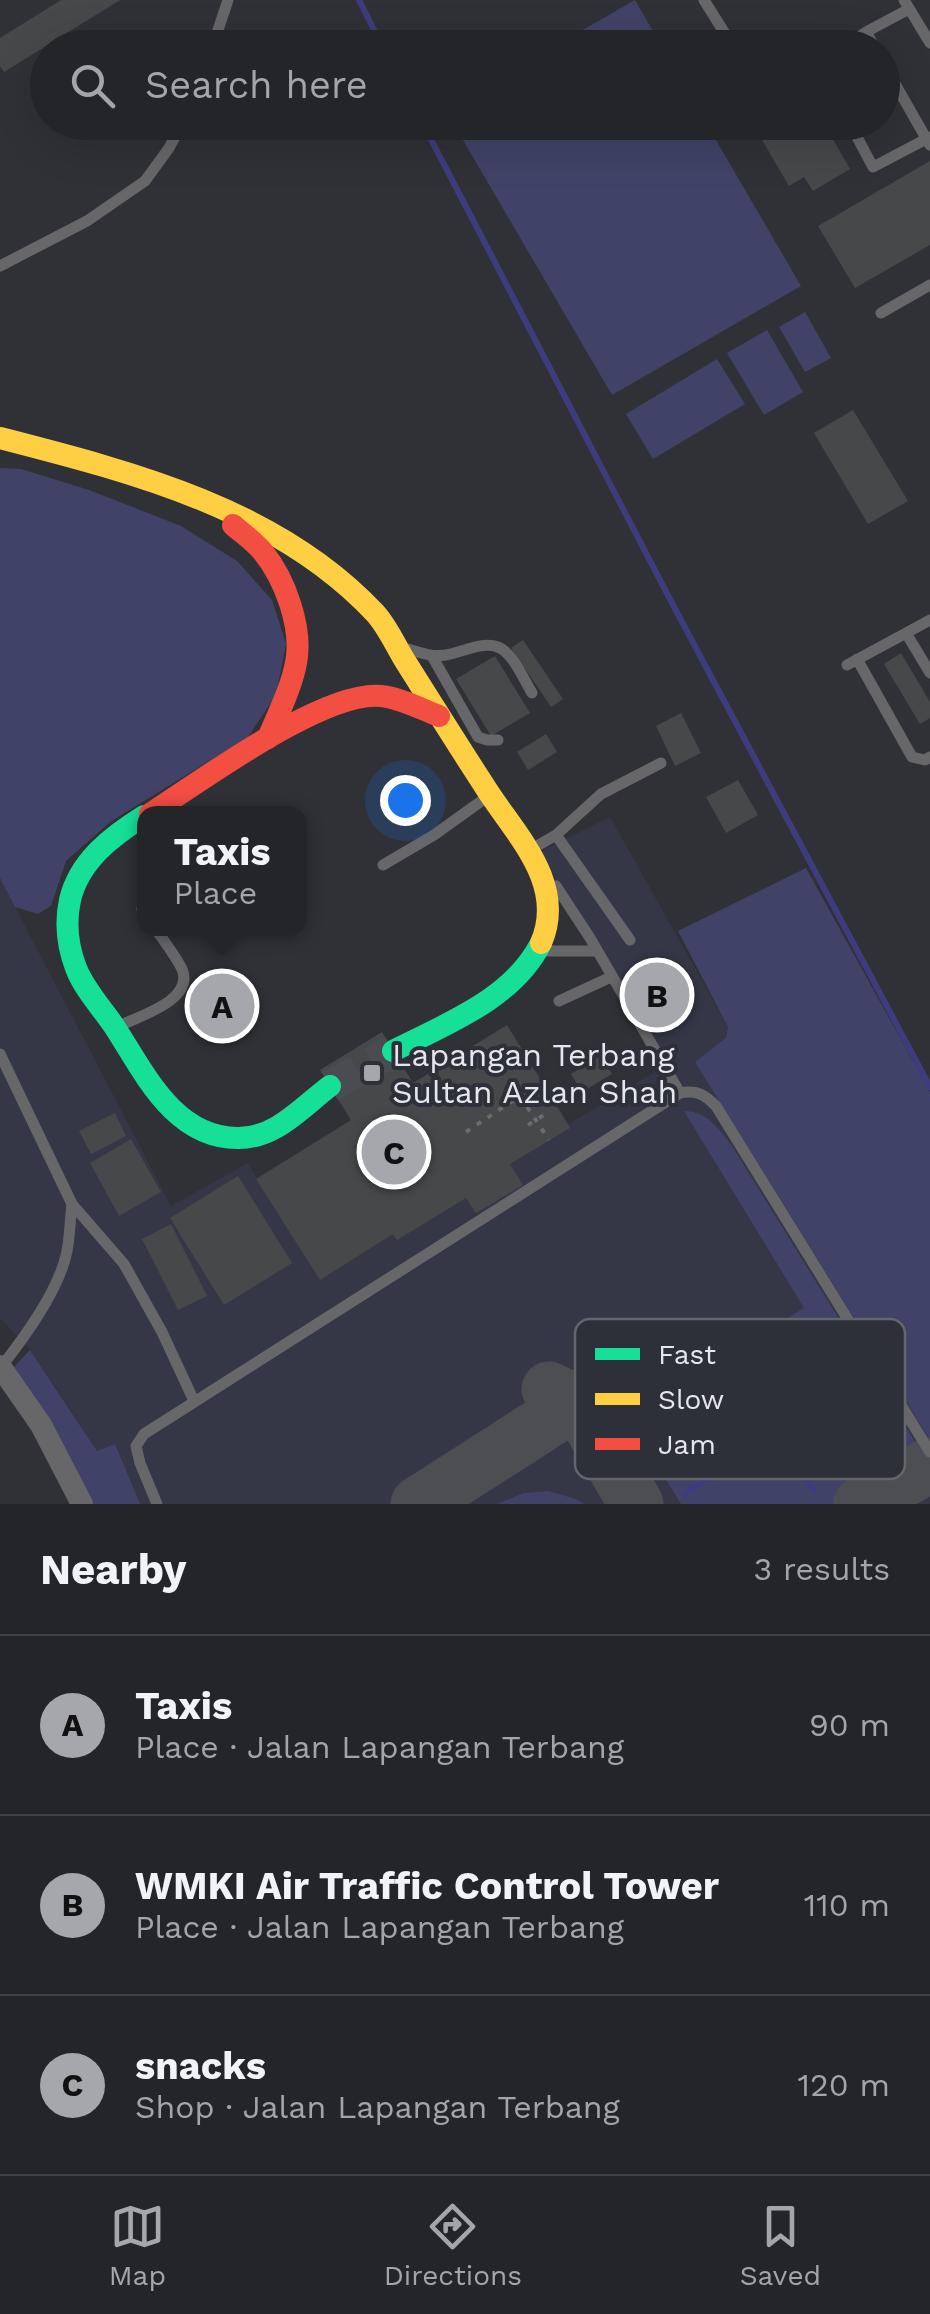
<!DOCTYPE html>
<html lang="en">
<head>
<meta charset="utf-8">
<style>
	:root { --surface:#242528; --page:#303134; --text:#f1f3f6; --muted:#a3a5a8; --line:#414245; --accent:#a6a7ad }
	body { margin:0; font-family:"Work Sans",sans-serif; background:var(--page); color:var(--text) }
	.you { position:absolute; left:405px; top:800px; width:35px; height:35px; margin:-25px; border:8px solid #fff; border-radius:50%; background:#1a73e8; box-shadow:0 0 0 15px #1a73e833 }
	.badge { display:grid; place-items:center; width:65px; height:65px; border-radius:50%; background:var(--accent); color:#111; font-size:32px; font-weight:700 }
	.pin { position:absolute; translate:-50% -50%; border:5px solid #fff; box-shadow:0 2px 10px #0006 }
	.popup { position:absolute; left:137px; top:806px; width:170px; height:130px; box-sizing:border-box; display:grid; place-content:center; border-radius:20px; background:var(--surface); filter:drop-shadow(0 2px 8px #0005); font-size:32px; white-space:nowrap; color:var(--muted) }
	.popup b { font-size:38px; color:var(--text) }
	.popup::after { content:''; position:absolute; left:50%; top:100%; margin-left:-20px; border:20px solid transparent; border-top-color:var(--surface) }
	.list { margin:0; padding:0; list-style:none }
	h2 { display:flex; justify-content:space-between; align-items:center; height:130px; margin:0; padding:0 40px; font-size:42px }
	h2 small { font-size:32px; font-weight:400; color:var(--muted) }
	.list li { display:grid; grid-template-columns:65px 1fr auto; gap:30px; align-items:center; box-sizing:border-box; height:180px; padding:0 40px; border-top:2px solid var(--line) }
	.list b { display:block; font-size:38px; white-space:nowrap }
	.list p { margin:0; font-size:32px; white-space:nowrap; color:var(--muted) }
	.list em { font-size:32px; font-style:normal; color:var(--muted) }
	.icon { flex:none; width:55px; height:55px; fill:none; stroke:currentColor; stroke-width:2; stroke-linecap:round; stroke-linejoin:round }
	.map { position:relative; flex:none; width:930px; height:1504px; overflow:hidden }
	.search { position:absolute; background:var(--surface); box-shadow:0 10px 40px #0002; left:30px; right:30px; top:30px; height:110px; display:flex; align-items:center; gap:25px; box-sizing:border-box; padding:0 35px; border-radius:55px; color:var(--muted); font-size:38px }
	.sheet { height:670px; background:var(--surface) }
	nav { display:flex; justify-content:space-around; align-items:center; box-sizing:border-box; height:140px; border-top:2px solid var(--line); background:var(--surface); font-size:28px; color:var(--muted) }
	nav a { display:grid; justify-items:center; gap:5px }
	nav .on { color:var(--accent) }
	.map>svg:first-child { display:block }
	.built { fill:#353746 }
	.green { fill:#404367 }
	.lines { fill:none; stroke-linecap:round; stroke-linejoin:round }
	.stream { stroke:#3d3d7d; stroke-width:6 }
	.taxiway { stroke:#4d4e52; stroke-width:55 }
	.building { fill:#474849 }
	.secondary-tunnel { stroke:#4b4c51; stroke-width:32; stroke-dasharray:32 16; stroke-linecap:butt }
	.path { stroke:#6a6b6d; stroke-width:4; stroke-dasharray:5 8; stroke-linecap:butt }
	.lane { stroke:#67676a; stroke-width:11 }
	.street { stroke:#67676a; stroke-width:22 }
	.fast { stroke:#16e098; stroke-width:22 }
	.slow { stroke:#ffcf43; stroke-width:22 }
	.jam { stroke:#f24e42; stroke-width:22 }
	.poi-dot { fill:#a6a7ad; stroke:#2d2f39; stroke-width:4 }
	.labels { text-anchor:middle; dominant-baseline:central; stroke-width:8; stroke-linejoin:round; paint-order:stroke }
	.poi-label { font-size:32px; fill:#e6e7ed; stroke:#2d2f39; text-anchor:start }
	.key { fill:#2d2f39; stroke:#64666f; stroke-width:2.5 }
	.key-label { font-size:28px; fill:#e6e7ed }
</style>
</head>
<body>
<div class="map">
<svg width="930" height="1504" viewBox="0 0 930 1504">
	<rect width="100%" height="100%" fill="#303136"/>
	<path class="built" d="M610,817L728,1027L726,1038L930,1318V1504H119L97,1452L67,1404L30,1350L0,1318V878L171,1206L248,1163L257,1179L351,1121L320,1070L382,1032L413,1083L507,1025L569,1124L668,1064L537,853Z"/>
	<path class="green" d="M635,0L662,47H553Z
		M453,123H706L801,286L612,395Z
		M805,312L831,358L805,372L779,327Z
		M767,330L803,392L764,415L727,353Z
		M717,359L745,404L653,459L626,414Z
		M0,468L21,469L89,490L181,526L237,561L272,600L286,644L276,695L248,737L110,822L66,861L51,906L38,914L15,907L0,878Z
		M806,868L930,1092V1440L695,1062L726,1038L728,1027L678,931Z
		M684,1111C707,1111 719,1129 732,1146L922,1453L837,1504H681L665,1478L661,1463L659,1438L671,1400L689,1378L804,1308Z
		M30,1350L97,1451L115,1444L140,1504H86L14,1367Z
		M548,1491L576,1499L585,1504H497L524,1493Z"/>
	<g class="lines">
		<path class="stream" d="M359,0L383,48
			M422,122L673,605L930,1087
			M684,1494L769,1442L781,1441L791,1451L814,1491"/>
		<path class="taxiway" d="M549,1389L568,1398L583,1412L636,1504
			M418,1504L636,1364
			M861,1504L930,1465"/>
	</g>
	<path class="building" d="M61,0H120L4,72L0,66V38Z
		M764,122H823L850,169L813,191L804,177L789,186L755,128Z
		M930,161V245L855,288L818,226Z
		M853,410L908,501L868,524L814,433Z
		M523,640L563,699L551,707L511,648Z
		M901,653L930,702V718L920,724L884,664Z
		M495,656L530,713L491,736L456,679Z
		M681,713L701,753L675,766L656,726Z
		M546,734L557,752L528,770L517,752Z
		M738,780L758,815L726,833L706,797Z
		M229,978L250,1014L215,1035L194,999Z
		M641 995a16 16 0 1 1 32 0a16 16 0 1 1-32 0Z
		M507,1025L570,1128L510,1164L523,1185L476,1213L466,1198L397,1240L393,1234L320,1280L256,1179L351,1120L320,1070L382,1032L413,1083Z
		M601,1056L612,1074L582,1092L571,1074Z
		M115,1113L126,1136L91,1154L79,1131Z
		M131,1139L161,1192L119,1216L90,1163Z
		M238,1176L292,1263L224,1305L170,1218Z
		M171,1224L207,1296L178,1310L142,1239Z"/>
	<g class="lines">
		<path class="secondary-tunnel" d="M330,1086L393,1051"/>
		<path class="path" d="M528,1125L547,1113
			M466,1132L520,1096L549,1140"/>
		<path class="lane" d="M704,0L734,48
			M904,0L930,43
			M866,32L875,48
			M212,48L228,0
			M842,48L866,32L909,9
			M882,61L930,145
			M849,122L873,167L930,137
			M0,266L87,221L145,181L169,148L183,122
			M881,313L930,285
			M906,633L930,673
			M408,649C421,653 432,657 446,655C463,652 484,640 500,648C514,655 524,680 532,693
			M432,656L478,737L487,740H498
			M857,659L912,757L925,760L930,757
			M847,665L930,620
			M556,835L630,940
			M530,850L556,835L601,794L661,763
			M383,865L434,835L487,797
			M556,886L590,938L680,1093
			M144,900L142,909L144,913
			M541,951H597
			M559,1001L611,977
			M117,1027C138,1016 195,1001 182,969C175,955 164,941 155,928
			M0,1054L72,1204L124,1264L162,1332L194,1401
			M1,1367C24,1338 60,1288 67,1251C70,1236 70,1220 72,1204
			M157,1504L140,1463L136,1446L144,1434L680,1093C697,1090 704,1094 716,1106L930,1452"/>
		<path class="street" d="M0,1366L41,1425L82,1504"/>
		<path class="fast" d="M144,816C112,836 79,861 70,900C65,923 68,947 76,968C84,989 101,1007 114,1026C144,1072 174,1139 239,1138C276,1138 302,1107 330,1086
			M393,1051C446,1024 513,999 541,943"/>
		<path class="slow" d="M0,438C132,472 278,509 375,613C388,627 396,647 407,664C434,707 461,750 489,793C518,837 566,885 541,943"/>
		<path class="jam" d="M233,525C243,534 254,541 263,552C285,579 303,628 296,663C291,689 278,714 268,738
			M150,814C201,781 324,690 381,696C401,698 421,709 439,716"/>
	</g>
	<rect class="poi-dot" x="362" y="1063" width="20" height="20" rx="5"/>
	<g class="labels">
		<g class="poi-label">
			<text x="392" y="1055">Lapangan Terbang<tspan x="392" dy="37">Sultan Azlan Shah</tspan></text>
		</g>
	</g>
	<rect x="575" y="1319" width="330" height="160" rx="15" class="key"/>
	<rect x="595" y="1348" width="45" height="12" fill="#16e098"/>
	<rect x="595" y="1393" width="45" height="12" fill="#ffcf43"/>
	<rect x="595" y="1438" width="45" height="12" fill="#f24e42"/>
	<g class="key-label">
		<text x="658" y="1364">Fast</text>
		<text x="658" y="1409">Slow</text>
		<text x="658" y="1454">Jam</text>
	</g>
</svg>
<div class="you"></div>
<div class="pin badge" style="left:222px;top:1006px">A</div>
<div class="popup"><b>Taxis</b>Place</div>
<div class="pin badge" style="left:657px;top:995px">B</div>
<div class="pin badge" style="left:394px;top:1152px">C</div>
<div class="search"><svg class="icon" aria-label="search" viewBox="0 0 24 24"><circle cx="10" cy="10" r="6"/><path d="M15 15l6 6"/></svg>Search here</div>
</div>
<section class="sheet">
<h2>Nearby<small>3 results</small></h2>
<ul class="list">
<li><span class="badge">A</span><div><b>Taxis</b><p>Place · Jalan Lapangan Terbang</p></div><em>90 m</em></li>
<li><span class="badge">B</span><div><b>WMKI Air Traffic Control Tower</b><p>Place · Jalan Lapangan Terbang</p></div><em>110 m</em></li>
<li><span class="badge">C</span><div><b>snacks</b><p>Shop · Jalan Lapangan Terbang</p></div><em>120 m</em></li>
</ul>
</section>
<nav>
<a class="on"><svg class="icon" aria-label="map" viewBox="0 0 24 24"><path d="M3 6l6-2 6 2 6-2v14l-6 2-6-2-6 2zM9 4v14M15 6v14"/></svg>Map</a>
<a><svg class="icon" aria-label="directions" viewBox="0 0 24 24"><path d="M12 3l9 9-9 9-9-9zM9 14v-3h6M13 9l2 2-2 2"/></svg>Directions</a>
<a><svg class="icon" aria-label="saved" viewBox="0 0 24 24"><path d="M7 4h10v16l-5-4-5 4z"/></svg>Saved</a>
</nav>
</body>
</html>
